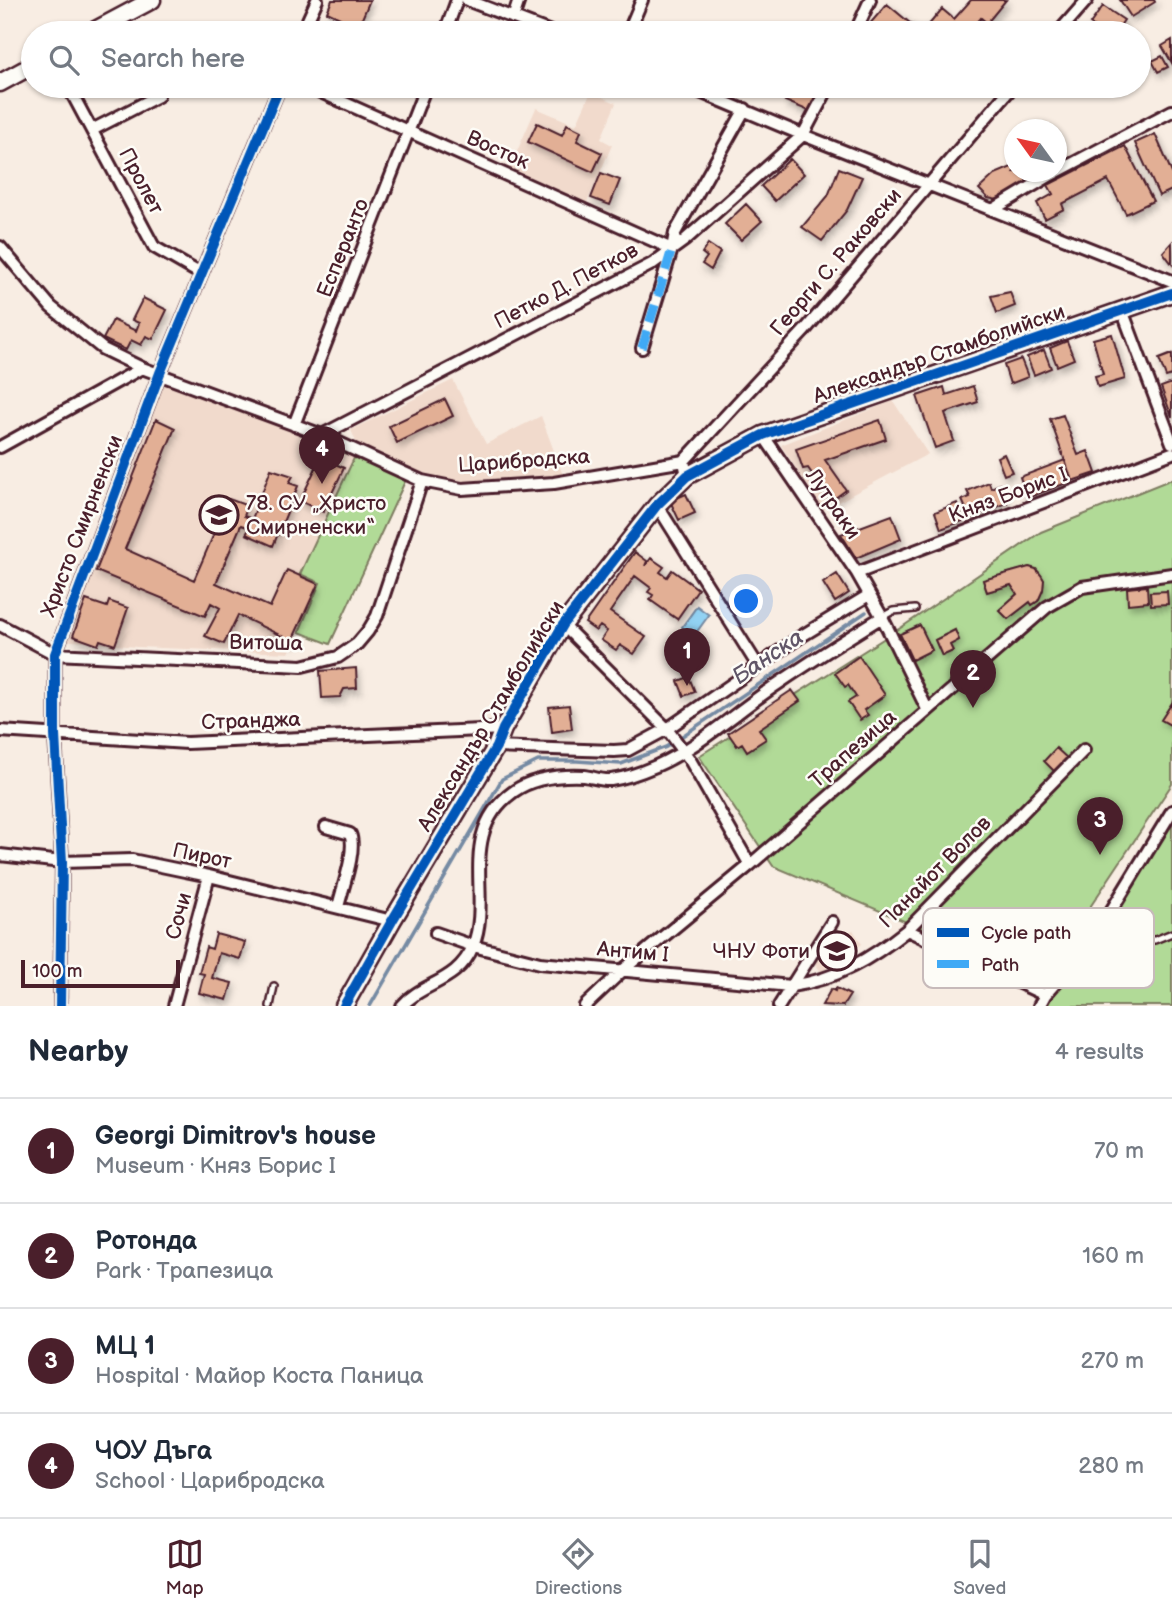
<!DOCTYPE html>
<html lang="en">
<head>
<meta charset="utf-8">
<style>
	:root { --surface:#fff; --page:#f6f6f7; --text:#1f2937; --muted:#747a83; --line:#e0e1e3; --accent:#4a1f2b }
	body { margin:0; font-family:"Balsamiq Sans",sans-serif; background:var(--page); color:var(--text) }
	.compass { position:absolute; left:1004px; top:119px; width:63px; height:63px; border-radius:50%; background:var(--surface); box-shadow:0 2px 5px #0004; rotate:303deg }
	.scale { position:absolute; left:21px; bottom:18px; width:159px; box-sizing:border-box; padding-left:7px; border:4px solid #4a1f2b; border-top:0; font-size:19px; line-height:24px; white-space:nowrap; color:#4a1f2b; -webkit-text-stroke:5px #fdfcf7; paint-order:stroke }
	.you { position:absolute; left:747px; top:602px; width:24px; height:24px; margin:-18px; border:5px solid #fff; border-radius:50%; background:#1a73e8; box-shadow:0 0 0 10px #1a73e833 }
	.badge { display:grid; place-items:center; width:46px; height:46px; border-radius:50%; background:var(--accent); color:#fff; font-size:23px; font-weight:700 }
	.pin { position:absolute; translate:-50% -58px; filter:drop-shadow(0 2px 4px #0008) }
	.pin::after { content:''; position:absolute; top:37px; width:24px; height:21px; background:inherit; clip-path:polygon(0 0,100% 0,50% 100%) }
	.list { margin:0; padding:0; list-style:none }
	h2 { display:flex; justify-content:space-between; align-items:center; height:91px; margin:0; padding:0 28px; font-size:30px }
	h2 small { font-size:23px; font-weight:400; color:var(--muted) }
	.list li { display:grid; grid-template-columns:46px 1fr auto; gap:21px; align-items:center; box-sizing:border-box; height:105px; padding:0 28px; border-top:2px solid var(--line) }
	.list b { display:block; font-size:26px; white-space:nowrap }
	.list p { margin:0; font-size:23px; white-space:nowrap; color:var(--muted) }
	.list em { font-size:23px; font-style:normal; color:var(--muted) }
	.icon { flex:none; width:38px; height:38px; fill:none; stroke:currentColor; stroke-width:2; stroke-linecap:round; stroke-linejoin:round }
	.map { position:relative; flex:none; width:1172px; height:1006px; overflow:hidden }
	.search { position:absolute; background:var(--surface); box-shadow:0 2px 5px #0004; left:21px; right:21px; top:21px; height:77px; display:flex; align-items:center; gap:18px; box-sizing:border-box; padding:0 24px; border-radius:38px; color:var(--muted); font-size:26px }
	.sheet { height:511px; background:var(--surface) }
	nav { display:flex; justify-content:space-around; align-items:center; box-sizing:border-box; height:98px; border-top:2px solid var(--line); background:var(--surface); font-size:19px; color:var(--muted) }
	nav a { display:grid; justify-items:center; gap:4px }
	nav .on { color:var(--accent) }
	.map>svg:first-child { display:block }
	.built { fill:#f1dacc }
	.green { fill:#b1da97; stroke:#7e7c61; stroke-width:2; fill-rule:evenodd }
	.water { fill:#92d2f3; stroke:#758aa3; stroke-width:2 }
	.lines { fill:none; stroke-linecap:round; stroke-linejoin:round }
	.stream { stroke:#758aa3; stroke-width:3.5 }
	.building { fill:#e2af95; stroke:#4a1f2b; stroke-width:2; filter:url(#shadow) }
	.lane-casing { stroke:#4a1f2b; stroke-width:10 }
	.street-casing { stroke:#4a1f2b; stroke-width:16 }
	.secondary-casing { stroke:#4a1f2b; stroke-width:21 }
	.lane { stroke:#fdfcf7; stroke-width:5 }
	.street { stroke:#fdfcf7; stroke-width:10 }
	.secondary { stroke:#fdfcf7; stroke-width:16 }
	.quiet { stroke:#3fa9f5; stroke-width:9; stroke-dasharray:18 9; stroke-linecap:butt }
	.cycleway-casing { stroke:#fdfcf7; stroke-width:15 }
	.cycleway { stroke:#0057b8; stroke-width:10 }
	.labels { text-anchor:middle; dominant-baseline:central; stroke-width:5; stroke-linejoin:round; paint-order:stroke }
	.street-label { font-size:21px; fill:#4a1f2b; stroke:#fdfcf7 }
	.poi-label { font-size:21px; fill:#4a1f2b; stroke:#fdfcf7; text-anchor:start }
	.water-label { font-size:23px; font-style:italic; fill:#605567; stroke:#fdfcf7 }
	.key { fill:#fdfcf7; stroke:#c7baba; stroke-width:2 }
	.key-label { font-size:19px; fill:#4a1f2b }
</style>
</head>
<body>
<div class="map">
<svg width="1172" height="1006" viewBox="0 0 1172 1006">
	<defs>
		<filter id="shadow"><feDropShadow dx="2.5" dy="4.5" stdDeviation="3.5" flood-color="#0004"/></filter>
	</defs>
	<rect width="100%" height="100%" fill="#f8ede3"/>
	<filter id="ink" filterUnits="userSpaceOnUse"><feTurbulence type="fractalNoise" baseFrequency=".0143" numOctaves="2"/><feDisplacementMap in="SourceGraphic" scale="14" xChannelSelector="R" yChannelSelector="G"/><feConvolveMatrix kernelMatrix="1 2 1 2 8 2 1 2 1" color-interpolation-filters="sRGB"/></filter>
	<g filter="url(#ink)">
		<path class="built" d="M591,92L616,103L601,139L612,145L585,207L508,172L536,108L576,125Z
			M453,380L486,444L541,416L564,478L470,487L438,479L359,449L351,430Z
			M163,381L355,456L300,574L321,583L289,653L137,647L63,640Z
			M893,401L928,454L823,510L781,445Z
			M853,930L862,944L821,972L811,958Z"/>
		<path class="green" d="M355,456L407,477L330,644L299,632L320,583L300,574Z
			M1172,479V784L1042,979L773,866L699,756L902,627L1041,532ZM1029,567C1047,573 1046,586 1038,601L1030,602L1008,619L999,610L1017,594L1011,585L987,592L983,581ZM919,625L932,650L912,660L900,635ZM955,630L959,640L950,645L953,651L942,656L935,640Z
			M1172,806V1006H1044Z"/>
		<path class="water" d="M697,606L709,615L696,633L698,635L694,640L682,627Z"/>
		<g class="lines">
			<path class="stream" d="M370,1006L502,779L538,761H577L621,764L666,747L866,612"/>
		</g>
		<path class="building" d="M332,0H370L356,33H325L328,26L335,29L340,18L327,12Z
			M971,0H1006L987,23L981,18L968,33H875L867,27L887,4L922,33L942,9L954,19Z
			M1120,0H1154L1155,2L1131,17Z
			M1103,6L1124,20L1115,33H1095L1097,29L1090,24Z
			M1172,40V63L1162,46Z
			M1162,56L1168,67L1158,72L1152,61Z
			M791,86H819L809,111L785,101Z
			M537,123L562,135L567,124L581,131L577,141L602,153L593,172L528,142Z
			M1155,134L1172,173V190L1159,196L1135,143Z
			M1125,146L1153,201L1126,214L1108,180L1062,204L1064,209L1045,219L1037,203L1053,194L1048,185Z
			M790,159L804,174L775,201L761,186Z
			M1014,166V172H1022L1028,183L998,200L988,198L979,189L995,174Z
			M839,168L862,177L847,210L822,241L802,227L828,196Z
			M601,173L620,180L610,205L591,198Z
			M746,204L762,221L741,240L725,224Z
			M1172,242V264L1163,252Z
			M708,244L720,252L711,270L702,264L707,257L702,253Z
			M1010,292L1015,306L997,313L991,296Z
			M143,298L167,310L153,339L146,336L141,345L131,340L126,350L103,339L113,320L136,331L139,323L132,320Z
			M1112,334L1125,379L1098,387L1095,376L1103,374L1093,339Z
			M1067,341L1074,359L1057,366L1050,348Z
			M1044,350L1051,368L1034,375L1027,357Z
			M1172,354V375L1166,377L1159,359Z
			M1021,359L1028,377L1010,384L1004,365Z
			M1172,383V417L1161,387Z
			M973,386L978,402L945,413L954,441L935,448L917,396L944,387L946,395Z
			M445,399L453,416L397,443L389,426Z
			M1063,415L1078,455L1088,451L1096,473L1072,481L1050,419Z
			M156,419L175,428L125,549L194,580L229,499L248,506L244,516L252,519L271,469L293,476L289,483L298,486L273,546L246,534L250,528L241,525L216,583L270,607L287,570L318,584L292,641L238,615L224,644L205,636L220,608L211,603L205,616L96,571Z
			M880,420L886,439L825,460L846,490L831,501L808,468L803,469L796,449Z
			M1004,454L1012,472L1004,475L997,457Z
			M321,457L344,468L323,512L300,501Z
			M1065,460L1072,481L1027,498L1020,477Z
			M989,482L991,488L1000,484L1007,503L970,518L962,500L970,497L967,491Z
			M686,494L695,513L679,520L670,501Z
			M957,503L963,521L941,529L935,512Z
			M892,515L901,539L856,558L841,534Z
			M635,552L647,561L645,566L651,558L664,567L660,572L667,577L672,570L698,589L677,619L650,600L653,595L648,592L651,588L635,576L610,612L646,637L634,654L620,645L616,650L601,640L607,631L600,626L596,631L585,623Z
			M1029,567L1036,569L1041,575L1044,580L1043,590L1038,601L1032,605L1030,602L1008,619L999,610L1017,594L1011,585L987,592L983,580Z
			M837,574L849,593L835,602L823,583Z
			M1147,586L1148,602L1128,604L1127,588Z
			M1167,591L1168,604L1151,605L1150,592Z
			M86,600L107,607L109,601L128,608L115,645L100,640L98,645L73,636Z
			M920,625L932,650L912,660L900,634Z
			M955,630L959,640L950,645L953,651L942,656L935,640Z
			M859,656L885,695L864,710L868,715L860,720L848,702L856,697L848,685L845,687L835,673Z
			M356,668L357,688L344,689L340,697L322,698L320,671Z
			M689,677L695,692L684,696L678,681Z
			M792,690L800,701L759,729L766,739L747,751L742,743L737,746L728,733Z
			M1172,703V726L1161,720Z
			M569,705L572,729L552,732L549,707Z
			M1056,748L1069,760L1056,773L1044,761Z
			M216,934L245,942L240,959L219,953L212,978L232,983L227,1000L199,993L204,974L199,973L206,947L212,949Z
			M836,988L850,995L843,1006L822,1005L831,989L835,991Z"/>
		<g class="lines">
			<g class="lane-casing">
				<path id="lane" d="M882,617L893,611L915,609
					M1094,939L1155,940L1172,933
					M270,1006L274,986"/>
			</g>
			<g class="street-casing">
				<path id="street" d="M467,0L553,33
					M513,18L519,0
					M302,33L317,0
					M445,33L457,0
					M628,33L642,0
					M855,33L870,0
					M1058,33L1087,0
					M68,86L154,247L201,274
					M307,86L672,249
					M686,86L803,135L1172,281
					M92,130L158,96
					M994,209L1051,175L1172,111
					M0,247L51,307L103,349L142,368L322,435L422,481L462,489L554,483L684,461L687,476
					M1122,310L1172,443
					M642,348L672,249L675,233L745,109
					M294,425L426,86
					M322,435L652,264L685,240L803,135L829,86
					M763,435L857,573L882,617L927,709
					M0,447L142,368
					M684,461L805,330L1013,86
					M657,505L758,666
					M857,573L1172,453
					M0,625L55,654L302,666L338,657L357,644L368,631L377,616L422,481
					M563,625L667,729L690,760L750,865
					M0,731L187,743L503,729
					M496,747L614,751L628,750L667,729L800,637L869,595
					M326,827L350,834C357,850 342,889 338,907
					M0,855L62,862L132,860L209,876L392,921
					M907,930L1045,995
					M436,933L473,946L540,963L791,986C836,980 872,958 907,930L1084,750
					M60,1006L62,862L55,735V654L160,373L280,86
					M174,1006L209,876
					M402,1006C422,982 458,983 473,946C493,897 456,833 513,792C532,778 561,775 584,776C593,777 602,781 611,780C627,778 642,772 656,766C701,746 738,710 779,683C813,660 848,638 882,617
					M585,1006L623,970L750,865L1047,607L1082,587L1172,574
					M779,1006L832,922
					M1039,1006L1045,995L1094,939L1172,811"/>
			</g>
			<g class="secondary-casing">
				<path id="secondary" d="M90,33L152,0
					M0,83L33,65
					M344,1006L392,921L496,747L503,729L563,625L657,505L687,476L763,435L1172,293"/>
			</g>
			<use href="#lane" class="lane"/>
			<use href="#street" class="street"/>
			<use href="#secondary" class="secondary"/>
			<path class="quiet" d="M642,348L672,249"/>
			<g class="cycleway-casing">
				<path id="cycleway" d="M60,1006L62,862L55,735V654L160,373L280,86
					M344,1006L392,921L496,747L503,729L563,625L657,505L687,476L763,435L1172,293"/>
			</g>
			<use href="#cycleway" class="cycleway"/>
		</g>
	</g>
	<defs>
		<g id="school-ring" transform="scale(2.0125)"><circle r="9.5" fill="#fdfcf7" stroke="#4a1f2b" stroke-width="1.5"/><path d="M0-5L7-2L0 1L-7-2ZM-4 1L0 2.5L4 1V4Q0 6-4 4Z" fill="#4a1f2b"/></g>
	</defs>
	<g fill-rule="evenodd">
		<use href="#school-ring" x="219" y="515"/>
		<use href="#school-ring" x="837" y="951"/>
	</g>
	<g class="labels">
		<g class="street-label">
			<text transform="translate(498 150) rotate(24)">Восток</text>
			<text transform="translate(141 181) rotate(62)">Пролет</text>
			<text transform="translate(343 248) rotate(-68)">Есперанто</text>
			<text transform="translate(836 262) rotate(-49)">Георги С. Раковски</text>
			<text transform="translate(566 286) rotate(-28)">Петко Д. Петков</text>
			<text transform="translate(939 354) rotate(-19)">Александър Стамболийски</text>
			<text transform="translate(524 461) rotate(-4)">Царибродска</text>
			<text transform="translate(1008 495) rotate(-20)">Княз Борис I</text>
			<text transform="translate(833 504) rotate(56)">Лутраки</text>
			<text transform="translate(82 526) rotate(-69)">Христо Смирненски</text>
			<text transform="translate(266 643) rotate(1)">Витоша</text>
			<text transform="translate(491 716) rotate(-59)">Александър Стамболийски</text>
			<text transform="translate(251 721) rotate(-2)">Странджа</text>
			<text transform="translate(853 749) rotate(-41)">Трапезица</text>
			<text transform="translate(202 856) rotate(12)">Пирот</text>
			<text transform="translate(935 872) rotate(-45)">Панайот Волов</text>
			<text transform="translate(179 916) rotate(-75)">Сочи</text>
			<text transform="translate(633 952) rotate(5)">Антим I</text>
		</g>
		<g class="poi-label">
			<text x="246" y="503">78. СУ „Христо<tspan x="246" dy="24">Смирненски“</tspan></text>
			<text x="810" y="951" text-anchor="end">ЧНУ Фоти</text>
		</g>
		<g class="water-label">
			<text transform="translate(768 657) rotate(-34)">Банска</text>
		</g>
	</g>
	<rect x="923" y="908" width="231" height="80" rx="10" class="key"/>
	<rect x="937" y="928" width="32" height="9" fill="#0057b8"/>
	<rect x="937" y="960" width="32" height="8" fill="#3fa9f5"/>
	<g class="key-label">
		<text x="981" y="939">Cycle path</text>
		<text x="981" y="971">Path</text>
	</g>
</svg>
<svg class="compass" viewBox="-18 -18 36 36"><path d="M0-13l5 13h-10z" fill="#e53935"/><path d="M0 13l5-13h-10z" fill="#747a83"/></svg>
<div class="scale">100 m</div>
<div class="you"></div>
<div class="pin badge" style="left:687px;top:686px">1</div>
<div class="pin badge" style="left:973px;top:708px">2</div>
<div class="pin badge" style="left:1100px;top:855px">3</div>
<div class="pin badge" style="left:322px;top:484px">4</div>
<div class="search"><svg class="icon" aria-label="search" viewBox="0 0 24 24"><circle cx="10" cy="10" r="6"/><path d="M15 15l6 6"/></svg>Search here</div>
</div>
<section class="sheet">
<h2>Nearby<small>4 results</small></h2>
<ul class="list">
<li><span class="badge">1</span><div><b>Georgi Dimitrov's house</b><p>Museum · Княз Борис I</p></div><em>70 m</em></li>
<li><span class="badge">2</span><div><b>Ротонда</b><p>Park · Трапезица</p></div><em>160 m</em></li>
<li><span class="badge">3</span><div><b>МЦ 1</b><p>Hospital · Майор Коста Паница</p></div><em>270 m</em></li>
<li><span class="badge">4</span><div><b>ЧОУ Дъга</b><p>School · Царибродска</p></div><em>280 m</em></li>
</ul>
</section>
<nav>
<a class="on"><svg class="icon" aria-label="map" viewBox="0 0 24 24"><path d="M3 6l6-2 6 2 6-2v14l-6 2-6-2-6 2zM9 4v14M15 6v14"/></svg>Map</a>
<a><svg class="icon" aria-label="directions" viewBox="0 0 24 24"><path d="M12 3l9 9-9 9-9-9zM9 14v-3h6M13 9l2 2-2 2"/></svg>Directions</a>
<a><svg class="icon" aria-label="saved" viewBox="0 0 24 24"><path d="M7 4h10v16l-5-4-5 4z"/></svg>Saved</a>
</nav>
</body>
</html>
